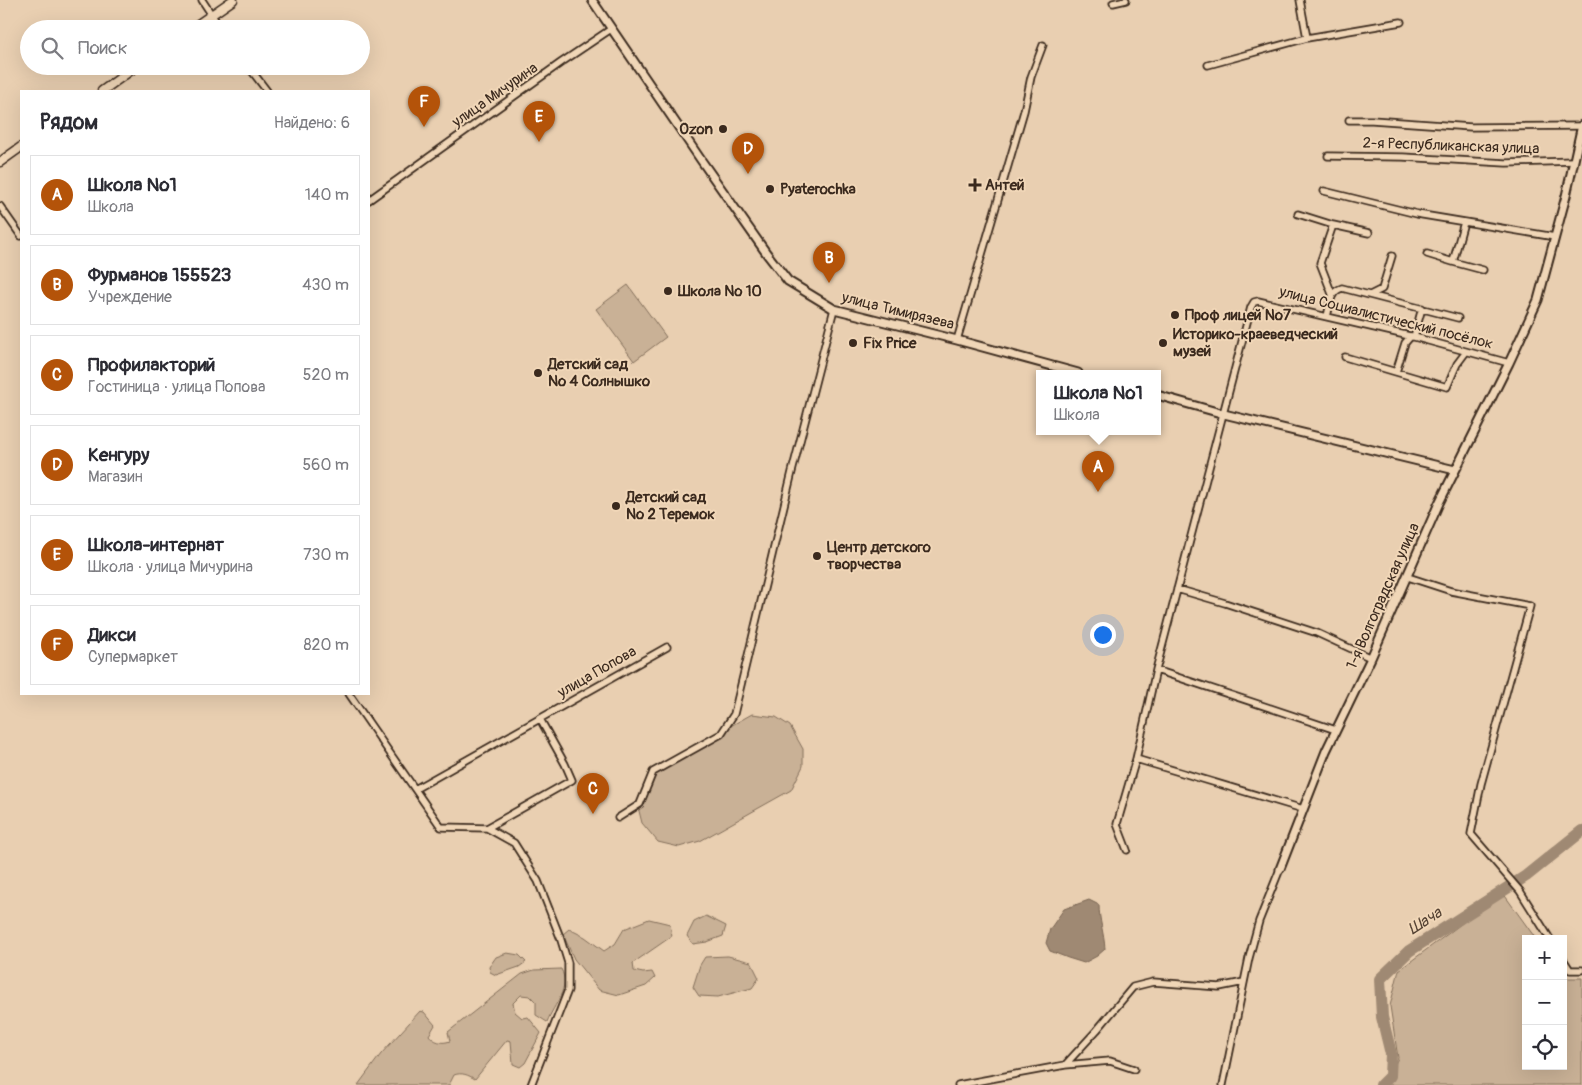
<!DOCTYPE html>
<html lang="ru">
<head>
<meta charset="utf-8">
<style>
	:root { --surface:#fff; --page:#f2f2f3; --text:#2b2b33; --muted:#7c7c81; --line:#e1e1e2; --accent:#b45309 }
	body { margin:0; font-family:Pangolin,sans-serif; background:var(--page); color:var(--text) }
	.controls { position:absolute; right:15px; bottom:15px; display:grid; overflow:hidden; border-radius:0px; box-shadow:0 5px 20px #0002 }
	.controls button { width:45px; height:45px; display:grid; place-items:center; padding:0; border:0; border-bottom:1px solid var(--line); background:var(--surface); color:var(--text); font:25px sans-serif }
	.you { position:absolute; left:1102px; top:634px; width:18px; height:18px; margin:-12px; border:4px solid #fff; border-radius:50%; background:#1a73e8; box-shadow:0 0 0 8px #1a73e833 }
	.badge { display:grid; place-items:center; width:32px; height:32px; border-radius:50%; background:var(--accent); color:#fff; font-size:16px; font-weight:700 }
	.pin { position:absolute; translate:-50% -41px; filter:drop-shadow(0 1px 2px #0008) }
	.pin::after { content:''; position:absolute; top:26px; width:18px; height:15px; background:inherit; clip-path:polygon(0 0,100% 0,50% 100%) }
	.popup { position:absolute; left:1036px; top:370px; width:125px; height:65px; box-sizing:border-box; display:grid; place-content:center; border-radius:0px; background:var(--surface); filter:drop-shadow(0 1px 4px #0005); font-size:16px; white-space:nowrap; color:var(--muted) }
	.popup b { font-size:19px; color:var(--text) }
	.popup::after { content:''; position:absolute; left:50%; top:100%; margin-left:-10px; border:10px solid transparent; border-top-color:var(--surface) }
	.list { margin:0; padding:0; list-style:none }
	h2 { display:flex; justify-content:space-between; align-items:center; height:65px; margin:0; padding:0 20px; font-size:21px }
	h2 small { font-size:16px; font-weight:400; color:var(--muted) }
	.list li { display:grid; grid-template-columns:32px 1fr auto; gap:15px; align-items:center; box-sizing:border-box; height:80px; margin:0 10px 10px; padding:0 10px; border:1px solid var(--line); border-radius:0px }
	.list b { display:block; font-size:19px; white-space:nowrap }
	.list p { margin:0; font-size:16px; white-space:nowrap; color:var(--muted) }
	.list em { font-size:16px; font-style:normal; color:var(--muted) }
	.icon { flex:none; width:28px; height:28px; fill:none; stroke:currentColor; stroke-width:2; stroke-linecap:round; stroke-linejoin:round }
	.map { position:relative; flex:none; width:1582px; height:1085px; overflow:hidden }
	.search { position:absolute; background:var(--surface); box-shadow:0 5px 20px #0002; left:20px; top:20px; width:350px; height:55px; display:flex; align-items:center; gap:12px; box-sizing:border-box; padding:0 18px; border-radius:28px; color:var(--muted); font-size:19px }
	.panel { position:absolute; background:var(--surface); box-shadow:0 5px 20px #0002; left:20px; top:90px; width:350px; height:605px; border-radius:0px }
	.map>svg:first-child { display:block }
	.green { fill:#c9b196; stroke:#826e5a }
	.water { fill:#9f8973; stroke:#776351 }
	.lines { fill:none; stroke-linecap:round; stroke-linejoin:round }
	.river { stroke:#9f8973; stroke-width:12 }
	.minor-casing { stroke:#3b2a1e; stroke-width:9 }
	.tertiary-casing { stroke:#3b2a1e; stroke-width:11 }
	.secondary-casing { stroke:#3b2a1e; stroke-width:11 }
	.minor { stroke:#f0d6b7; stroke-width:5.5 }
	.tertiary { stroke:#f0d6b7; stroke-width:7 }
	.secondary { stroke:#f0d6b7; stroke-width:8 }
	.poi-dot { fill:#3b2a1e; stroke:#f0d6b7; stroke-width:2 }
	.labels { text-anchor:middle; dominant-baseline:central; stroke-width:4; stroke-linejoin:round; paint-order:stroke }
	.street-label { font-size:15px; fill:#3b2a1e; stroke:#f0d6b7 }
	.poi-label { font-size:15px; font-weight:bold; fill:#3b2a1e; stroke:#f0d6b7; text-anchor:start }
	.water-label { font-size:16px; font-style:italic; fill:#544233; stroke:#f0d6b7 }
</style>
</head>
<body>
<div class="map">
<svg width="1582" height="1085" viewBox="0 0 1582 1085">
	<rect width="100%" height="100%" fill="#e9cfb1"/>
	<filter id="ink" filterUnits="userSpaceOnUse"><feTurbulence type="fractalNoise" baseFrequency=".02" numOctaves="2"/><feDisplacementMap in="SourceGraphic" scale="10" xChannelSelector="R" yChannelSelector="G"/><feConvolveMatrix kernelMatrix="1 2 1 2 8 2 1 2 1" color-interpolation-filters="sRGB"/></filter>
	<g filter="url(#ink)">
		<path class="green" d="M628,285L666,337L634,361L596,309Z
			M752,714L776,717L790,726L803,749V766L791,790L700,841L679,847L658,842L642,823L637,803L650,771Z
			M1503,893L1536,939H1526V1066H1563V978H1582V1085H1385L1398,1058L1390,1006L1399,970Z
			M706,916L726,926L723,936L707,942L693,944L687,936L694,922Z
			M649,919L670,924L672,936L633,963L634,971L643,973L652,972L655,978L646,986L619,995L599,990L574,959L563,934L569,929L585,937L604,951L615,944L624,929Z
			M507,953L519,955L526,962L519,967L496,975L490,972L489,967L496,957Z
			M728,956L751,962L759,978L752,988L718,997L699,996L693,987L700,965L705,957Z
			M561,969C571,988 554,1004 547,1022L536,1015V1002L530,996L521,995L513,1003L515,1012L522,1018L528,1017L541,1033L525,1063L520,1067L513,1064L511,1041L507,1040L475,1079C468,1075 462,1072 454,1075L449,1085H358L381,1054L420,1011L424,1012L435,1025L429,1035C434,1042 442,1044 450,1041L448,1032L522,974L534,970Z"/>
		<path class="water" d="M1089,900L1099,905C1099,920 1104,933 1105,949L1097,956L1084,963L1068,958L1050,951L1046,943L1050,929L1064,909Z"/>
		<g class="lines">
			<path class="river" d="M1381,1085L1390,1076L1391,1054L1382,1017L1380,979L1409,951L1526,876L1582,831"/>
			<g class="minor-casing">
				<path id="minor" d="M202,0L221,29
					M1300,0L1307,38
					M1113,3L1126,0
					M1208,65L1307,38L1401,22
					M248,66L267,91
					M1349,120H1372L1471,127L1582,126
					M1328,156L1403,157L1506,163L1573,161
					M1324,191L1417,214L1555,237
					M369,200L562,62L611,29
					M0,206L21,236
					M1298,214L1333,225
					M1427,254L1453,262L1464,222
					M1453,262L1483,270
					M1332,294L1320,263L1333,225L1369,233
					M1370,295L1382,289L1392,256
					M1327,317C1330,306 1329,292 1342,288L1458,318
					M1414,337L1422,308
					M957,340L1024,111L1031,77L1043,45
					M1345,357L1396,372L1405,343L1411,336
					M1396,372L1447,387L1457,364L1466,352
					M1408,577L1451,591L1530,606L1481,784L1471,834L1520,891L1550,939
					M1177,589L1225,603L1317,633L1371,658
					M1156,670L1336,730
					M349,694L441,827L487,828L514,843L538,881L560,937L568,963V990L531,1085
					M1136,759L1303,809
					M415,789L667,647
					M618,818L640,804L653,772L721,734L734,714L792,472L834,309
					M487,828L572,780L565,764L540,719
					M1127,850L1117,824L1136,759L1156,670L1251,307L1254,302L1258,301L1414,337L1509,363
					M1563,959L1570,970H1582
					M1065,1065L1097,1030L1133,987L1153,982L1219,987L1244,982
					M958,1085L1065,1065L1110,1061L1134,1069
					M1223,1085L1249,958L1259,921L1280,869"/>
			</g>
			<g class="tertiary-casing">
				<path id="tertiary" d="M592,0L701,160L767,254L788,281L834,309L957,340L1078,373
					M1157,395L1224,414L1455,470
					M1280,869L1326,751L1371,658L1439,503L1509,363L1538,300L1566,196L1582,125"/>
			</g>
			<g class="secondary-casing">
				<path id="secondary" d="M191,29L233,0
					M102,91L137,66
					M0,162L21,147"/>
			</g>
			<use href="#minor" class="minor"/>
			<use href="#tertiary" class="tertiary"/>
			<use href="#secondary" class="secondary"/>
		</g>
	</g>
	<g class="poi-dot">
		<circle cx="723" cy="129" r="5"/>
		<path d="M972.5 177.5h5v5h5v5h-5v5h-5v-5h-5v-5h5z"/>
		<circle cx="770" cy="189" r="5"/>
		<circle cx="668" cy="291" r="5"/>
		<circle cx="1175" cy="315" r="5"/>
		<circle cx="853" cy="343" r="5"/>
		<circle cx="1163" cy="343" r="5"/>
		<circle cx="538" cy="373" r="5"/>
		<circle cx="616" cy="506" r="5"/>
		<circle cx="817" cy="556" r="5"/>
	</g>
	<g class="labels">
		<g class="street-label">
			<text transform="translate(495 95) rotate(-35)">улица Мичурина</text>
			<text transform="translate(1451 146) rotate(2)">2-я Республиканская улица</text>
			<text transform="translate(898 311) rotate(14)">улица Тимирязева</text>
			<text transform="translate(1386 318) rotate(14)">улица Социалистический посёлок</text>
			<text transform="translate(1383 596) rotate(-66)">1-я Волгоградская улица</text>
			<text transform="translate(597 672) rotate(-30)">улица Попова</text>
		</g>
		<g class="poi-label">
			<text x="713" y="129" text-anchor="end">Ozon</text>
			<text x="985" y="185">Антей</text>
			<text x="780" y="189">Pyaterochka</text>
			<text x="678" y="291">Школа № 10</text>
			<text x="1185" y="315">Проф лицей №7</text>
			<text x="1173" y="334">Историко-краеведческий<tspan x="1173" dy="17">музей</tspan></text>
			<text x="863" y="343">Fix Price</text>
			<text x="548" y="364">Детский сад<tspan x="548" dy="17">№ 4 Солнышко</tspan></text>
			<text x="626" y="497">Детский сад<tspan x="626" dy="17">№ 2 Теремок</tspan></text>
			<text x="827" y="547">Центр детского<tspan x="827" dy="17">творчества</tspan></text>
		</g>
		<g class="water-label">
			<text transform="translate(1425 921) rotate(-33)">Шача</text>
		</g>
	</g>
</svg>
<div class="controls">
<button>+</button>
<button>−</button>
<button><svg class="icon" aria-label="locate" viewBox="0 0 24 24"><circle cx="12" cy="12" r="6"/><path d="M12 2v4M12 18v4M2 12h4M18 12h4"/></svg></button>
</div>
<div class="you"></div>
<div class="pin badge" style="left:1098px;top:492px">A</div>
<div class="popup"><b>Школа №1</b>Школа</div>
<div class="pin badge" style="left:829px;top:283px">B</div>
<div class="pin badge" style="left:593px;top:814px">C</div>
<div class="pin badge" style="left:748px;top:174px">D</div>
<div class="pin badge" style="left:539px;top:142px">E</div>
<div class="pin badge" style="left:424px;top:127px">F</div>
<div class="search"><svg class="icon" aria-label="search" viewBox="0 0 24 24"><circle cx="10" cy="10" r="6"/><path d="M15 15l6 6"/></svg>Поиск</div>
<section class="panel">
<h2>Рядом<small>Найдено: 6</small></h2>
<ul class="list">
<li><span class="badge">A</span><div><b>Школа №1</b><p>Школа</p></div><em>140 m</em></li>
<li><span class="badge">B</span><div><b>Фурманов 155523</b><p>Учреждение</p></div><em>430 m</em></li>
<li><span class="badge">C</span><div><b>Профилакторий</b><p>Гостиница · улица Попова</p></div><em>520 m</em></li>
<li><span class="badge">D</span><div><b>Кенгуру</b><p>Магазин</p></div><em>560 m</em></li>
<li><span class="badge">E</span><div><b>Школа-интернат</b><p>Школа · улица Мичурина</p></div><em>730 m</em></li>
<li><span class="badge">F</span><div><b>Дикси</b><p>Супермаркет</p></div><em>820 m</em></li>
</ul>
</section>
</div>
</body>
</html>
